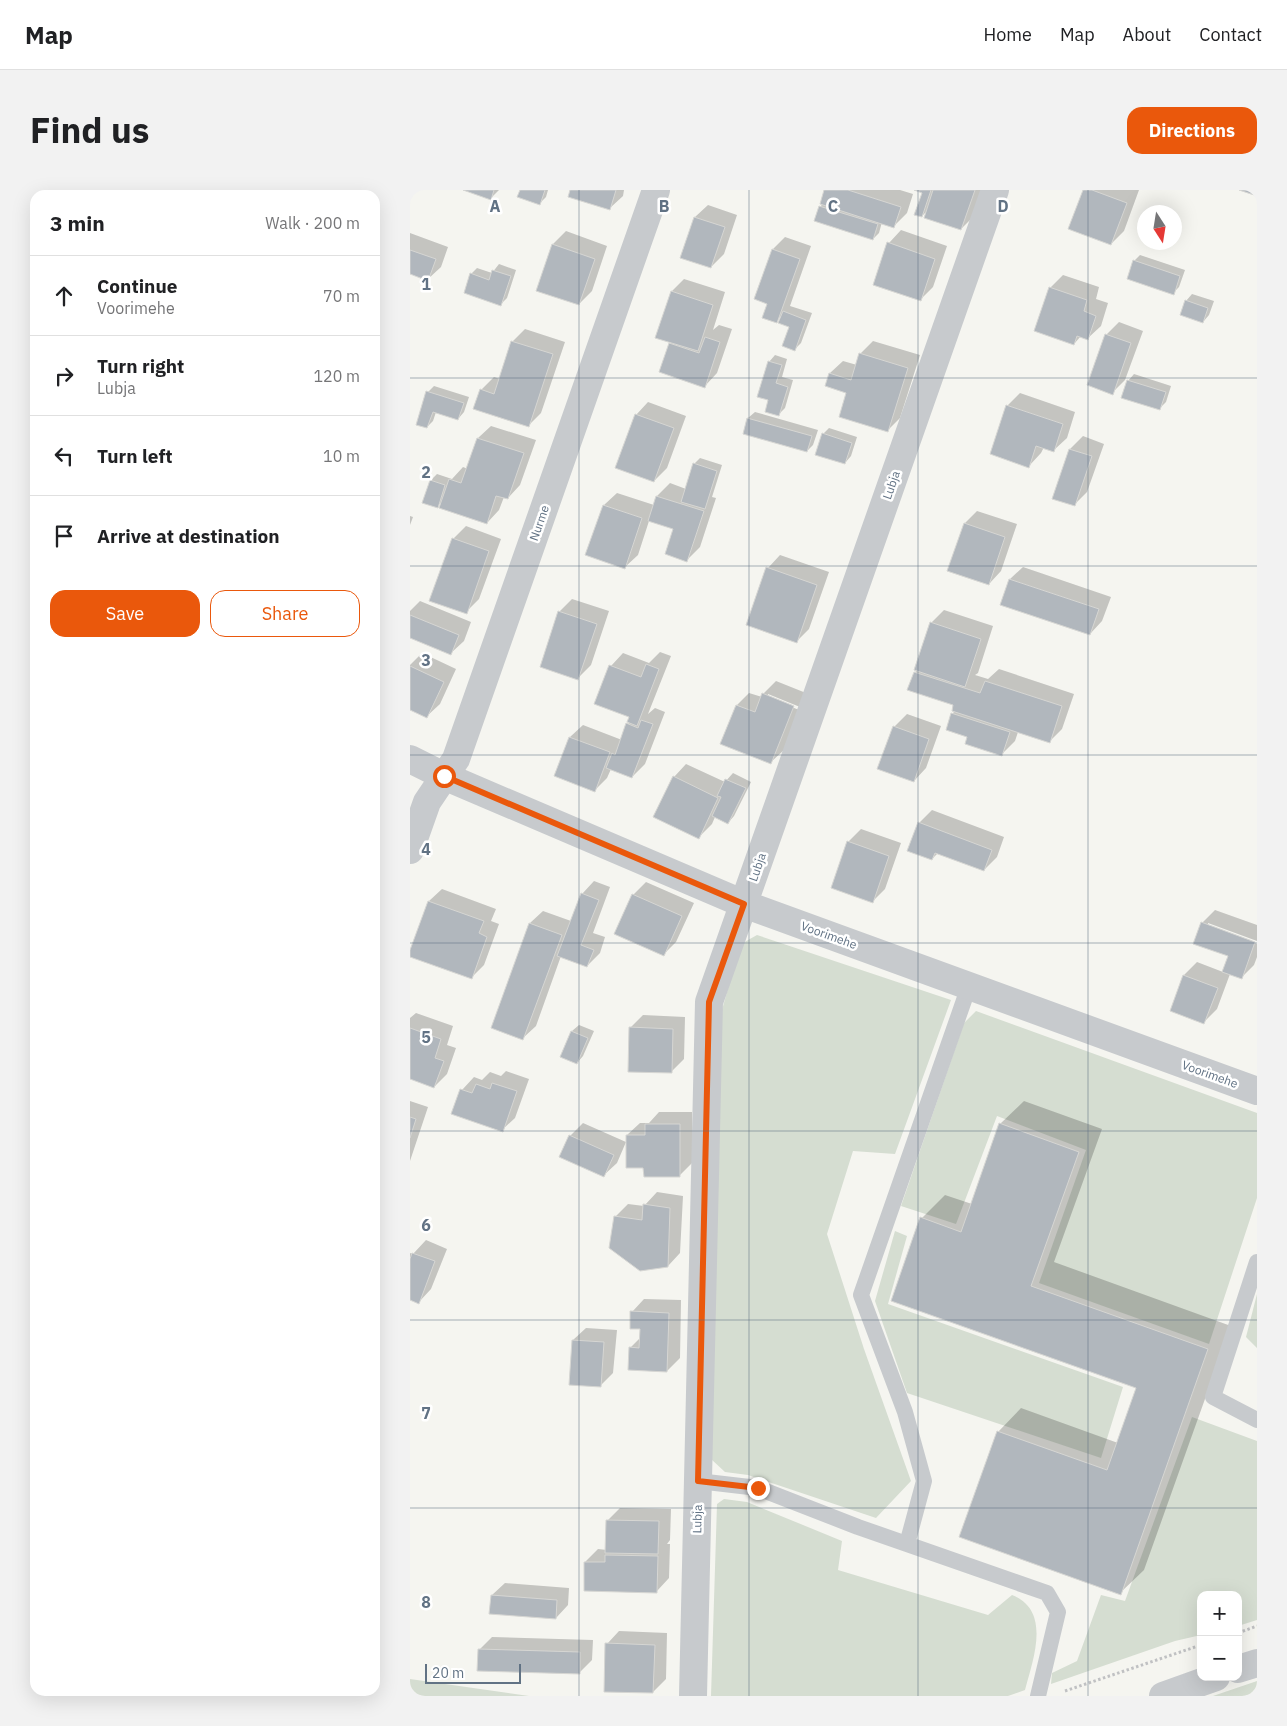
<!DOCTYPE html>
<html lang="en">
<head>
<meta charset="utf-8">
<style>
	:root { --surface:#fff; --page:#f2f2f2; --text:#202124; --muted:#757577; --line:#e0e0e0; --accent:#ea580c }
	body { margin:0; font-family:"IBM Plex Sans",sans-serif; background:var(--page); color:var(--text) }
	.controls { position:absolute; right:15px; bottom:15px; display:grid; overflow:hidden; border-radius:10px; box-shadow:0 5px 20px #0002 }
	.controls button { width:45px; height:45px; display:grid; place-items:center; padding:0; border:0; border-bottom:1px solid var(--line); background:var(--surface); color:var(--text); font:25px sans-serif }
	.compass { position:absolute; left:727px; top:15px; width:45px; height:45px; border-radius:50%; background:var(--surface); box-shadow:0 5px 20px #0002; rotate:168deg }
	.scale { position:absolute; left:15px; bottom:12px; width:96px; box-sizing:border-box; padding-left:5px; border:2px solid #617284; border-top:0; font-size:14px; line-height:18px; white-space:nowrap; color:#617284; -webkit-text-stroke:4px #fff; paint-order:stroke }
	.stop { position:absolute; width:15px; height:15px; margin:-11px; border:4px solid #ea580c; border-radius:50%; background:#fff }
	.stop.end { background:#ea580c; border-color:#fff; box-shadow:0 1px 5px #0008 }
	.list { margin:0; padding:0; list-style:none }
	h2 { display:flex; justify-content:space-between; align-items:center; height:65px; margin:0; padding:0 20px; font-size:21px }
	h2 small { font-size:16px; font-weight:400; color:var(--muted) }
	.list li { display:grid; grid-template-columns:32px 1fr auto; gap:15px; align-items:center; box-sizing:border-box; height:80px; padding:0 20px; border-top:1px solid var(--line) }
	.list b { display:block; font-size:19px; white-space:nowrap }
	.list p { margin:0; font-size:16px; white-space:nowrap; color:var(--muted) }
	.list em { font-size:16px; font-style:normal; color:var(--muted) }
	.actions { display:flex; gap:10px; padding:15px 20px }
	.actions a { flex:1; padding:11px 0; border:1px solid var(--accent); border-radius:15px; text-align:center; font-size:18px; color:var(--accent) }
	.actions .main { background:var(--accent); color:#fff }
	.icon { flex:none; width:28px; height:28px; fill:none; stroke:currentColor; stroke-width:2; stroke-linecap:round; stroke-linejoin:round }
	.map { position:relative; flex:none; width:847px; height:1506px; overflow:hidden; border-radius:15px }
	header { display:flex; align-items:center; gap:30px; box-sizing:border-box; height:70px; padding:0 25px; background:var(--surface); border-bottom:1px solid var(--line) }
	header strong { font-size:24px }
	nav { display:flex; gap:28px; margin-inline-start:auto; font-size:18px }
	.intro { display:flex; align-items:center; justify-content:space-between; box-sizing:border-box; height:120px; padding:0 30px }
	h1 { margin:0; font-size:35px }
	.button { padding:12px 22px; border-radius:15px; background:var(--accent); color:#fff; font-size:18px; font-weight:700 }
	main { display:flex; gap:30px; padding:0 30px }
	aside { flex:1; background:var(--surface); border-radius:15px; box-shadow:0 5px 20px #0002 }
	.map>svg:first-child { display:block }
	.green { fill:#d5ddd1 }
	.shadow { fill:#0003; fill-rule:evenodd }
	.building { fill:#b1b7bd; stroke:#d6d6d3 }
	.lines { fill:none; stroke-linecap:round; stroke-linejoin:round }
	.path { stroke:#c0c1c3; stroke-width:3; stroke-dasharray:2.5 2.5; stroke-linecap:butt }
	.service { stroke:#c7cacd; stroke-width:16 }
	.minor { stroke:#c7cacd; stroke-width:28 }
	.route { stroke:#ea580c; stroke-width:6 }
	.grid { fill:none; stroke:#617284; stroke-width:1; stroke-opacity:0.55 }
	.labels { text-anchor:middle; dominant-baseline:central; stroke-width:5; stroke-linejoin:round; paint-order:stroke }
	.street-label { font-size:12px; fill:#617284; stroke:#fff }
	.grid-label { font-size:16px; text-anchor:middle; font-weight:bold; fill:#617284; stroke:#fff; stroke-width:5; stroke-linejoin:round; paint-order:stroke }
</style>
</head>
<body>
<header>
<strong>Map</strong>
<nav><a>Home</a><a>Map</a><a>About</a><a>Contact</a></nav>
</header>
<div class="intro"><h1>Find us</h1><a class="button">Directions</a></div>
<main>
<aside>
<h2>3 min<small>Walk · 200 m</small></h2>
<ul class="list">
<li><svg class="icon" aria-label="ahead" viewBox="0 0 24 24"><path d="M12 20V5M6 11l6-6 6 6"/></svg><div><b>Continue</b><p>Voorimehe</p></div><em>70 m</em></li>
<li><svg class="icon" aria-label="right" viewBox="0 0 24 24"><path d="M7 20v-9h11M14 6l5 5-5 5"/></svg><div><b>Turn right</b><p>Lubja</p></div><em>120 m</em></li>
<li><svg class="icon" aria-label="left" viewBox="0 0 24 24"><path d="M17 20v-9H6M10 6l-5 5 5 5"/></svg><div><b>Turn left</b></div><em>10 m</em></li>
<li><svg class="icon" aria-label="arrive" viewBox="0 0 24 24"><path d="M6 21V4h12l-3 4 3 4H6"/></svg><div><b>Arrive at destination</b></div></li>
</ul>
<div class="actions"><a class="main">Save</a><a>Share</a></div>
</aside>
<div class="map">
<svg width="847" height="1506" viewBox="0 0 847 1506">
	<rect width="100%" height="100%" fill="#f5f5f0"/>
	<path class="green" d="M347,745L541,810L485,964L443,961L417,1044L454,1159L501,1291L466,1328L338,1285L315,1282L301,1269L311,823L331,754Z
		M566,821L847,923V1008L799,1154L629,1093L676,960L587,926L546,1034L491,1016L554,833Z
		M485,1041L497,1046L478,1114L713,1197L691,1268L497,1203L465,1111Z
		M847,1104V1158L836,1147Z
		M782,1227L847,1251V1430L828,1436V1405H791V1445L765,1451L641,1494L642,1483L667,1471L691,1405L715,1411Z
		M314,1309L337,1312L432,1351L428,1380L578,1425L602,1405C642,1421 623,1469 615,1500L598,1506H301L307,1314Z
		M0,1489L119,1506H0Z
		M847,1491V1506H803Z"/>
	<path class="shadow" d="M57,0H89L81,8Z
		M111,0H138L136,7L130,13Z
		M161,0H214L213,6L200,18Z
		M416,0H490L503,4L497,23L484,36L472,32L469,43L463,49L406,31L411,16L413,13Z
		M508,0H573L564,26L551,39L518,20L512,26L513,2Z
		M674,0H729L714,41L701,54Z
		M298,15L327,25L314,64L301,77L285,27Z
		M491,40L537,56L523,97L510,110L479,53Z
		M156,41L197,56L182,101L169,114L128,100L143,54Z
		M0,43L38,57L31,77L18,89L0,83Z
		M375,47L401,56L380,116L402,123L391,153L385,159L380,137L372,125L366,131L363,59Z
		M730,65L775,80L769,97L763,103L724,71Z
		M89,74L106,80L97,108L91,114L61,84L67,78L82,83Z
		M653,85L689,97L686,109L698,113L691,136L678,148L671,146L664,154L640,98Z
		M274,89L315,102L303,140L309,135L322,139L307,183L295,196L260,154L262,152V101Z
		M782,104L804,111L799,125L793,132L776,111Z
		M709,132L733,141L715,190L702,203L696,145Z
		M115,139L155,152L131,223L118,236L71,200L84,187L90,189L102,152Z
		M463,151L510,165L490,228L477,241L420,183L433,171L447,175L450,164Z
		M365,165L377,169L372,187L383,190L375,218L368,225L360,209L359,172Z
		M724,184L761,196L756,212L750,218L718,191Z
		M24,196L59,207L54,222L48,229L26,222L23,231L17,237L18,202Z
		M610,203L665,222L657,248L644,260L634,257L631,263L619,276L597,216Z
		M238,212L276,226L257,278L244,291L226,225Z
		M345,222L408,240L403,255L397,261L334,243L338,228Z
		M81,236L126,250L110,295L98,308L94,307L89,320L77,333L33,311L27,316L14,312L21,290L27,284L42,289L53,277L58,279L68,248Z
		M419,238L447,247L441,266L435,273L413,244Z
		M673,246L694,254L677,302L664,315L644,308L660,259Z
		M290,268L312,275L302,307L306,308L290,357L277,370L264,339L239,331L228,365L215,377L194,315L207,303L244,315L247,306L260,293L276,299L284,274Z
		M567,321L607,334L591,381L579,394L555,333Z
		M0,326L3,327L0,335Z
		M56,336L91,349L69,409L56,422L43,349Z
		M370,365L419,382L399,439L386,452L358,378Z
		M613,377L701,407L692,431L680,444L600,389Z
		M162,409L199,421L181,475L168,488L149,422Z
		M10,411L61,432L54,451L41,463L0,447V421Z
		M534,420L583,436L568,483L565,485L578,489L589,479L664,504L652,539L639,552L608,542L605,551L592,564L559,546L542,524L545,521V514L505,482L508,480L521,433Z
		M250,462L261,466L238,524L245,518L255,522L235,574L222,587L201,579L197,588L184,601L160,547L173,535L212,550L221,527L201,476L213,463L239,473Z
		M12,463L46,479L30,514L17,526L0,519V475Z
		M366,491L396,503L374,560L361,572L327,515L339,503L352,507L353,504ZM358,504L390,517L389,520L358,507Z
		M497,524L531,536L516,578L504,591L484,537Z
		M276,574L315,592L323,583L341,592L324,626L318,633L305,627L302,634L289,647L264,587Z
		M522,620L594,647L587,667L574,680L528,663L522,669L509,633Z
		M451,639L491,653L475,699L462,712L422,698L438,652Z
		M184,691L200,697L183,743L195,747L190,763L177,776L151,766L126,836L113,848L83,837L120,733L133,721L161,731L172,704Z
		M236,692L284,713L266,752L254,764L223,705Z
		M32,699L86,719L81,731L89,734L74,775L61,788L0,765L19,711Z
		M805,720L847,735V751L798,733V736L847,754V767L844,775L831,788L820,784L807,819L794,832L761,820L774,785L787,772L813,782L819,766L792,733Z
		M6,823L43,836L37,855L46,858L37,884L24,897L0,888V828Z
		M233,825L275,827L274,869L261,882L220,838Z
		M169,835L184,841L173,866L167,873L152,866L162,841Z
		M96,881L119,889L105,928L92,940L52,900L64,887L72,890L80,882L91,886Z
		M0,911L18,917L0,971Z
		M614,911L692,939L644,1072L821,1136L734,1380L710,1403L588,1242L611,1218L708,1253L728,1197L512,1028L535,1005L562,1014L590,934Z
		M249,922H282V973L269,986L235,977L217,945L230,933H239Z
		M173,933L216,952L207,973L194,985L160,946Z
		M247,1002L273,1006L270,1063L258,1076L205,1027L218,1014L234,1016Z
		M16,1050L37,1059L21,1099L9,1112L0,1109V1063L3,1064Z
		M234,1109L271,1110L270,1168L257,1181L220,1158L231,1147V1138L222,1122Z
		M176,1138L207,1140L203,1183L190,1196L163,1150Z
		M210,1318L261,1319L260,1350L257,1354H260L259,1388L247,1401L175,1372L188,1359L197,1360V1331Z
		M95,1393L159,1398L158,1415L146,1428L82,1405Z
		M209,1441L257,1443L256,1489L243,1502L197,1454Z
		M82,1447L183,1450L182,1470L169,1483L69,1460Z"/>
	<path class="building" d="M53,0H84L81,10Z
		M110,0H135L130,15L107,7Z
		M160,0H206L200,20L158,7Z
		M414,0H438L491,17L484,38L410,14Z
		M504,0H521L512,27L504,25L512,3Z
		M523,0H565L551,40L514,28Z
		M673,0H682L717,13L701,55L658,39Z
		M829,0H847V6Z
		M409,16L468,34L463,50L404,31Z
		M284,27L315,37L301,78L270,68Z
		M477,52L525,69L511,111L463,95Z
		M142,54L185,69L169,115L126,101Z
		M362,59L390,69L367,133L352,128L357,114L344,109Z
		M0,60L26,69L18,91L0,84Z
		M723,70L770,86L764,105L717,89Z
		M82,80L101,86L91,116L54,103L60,83L79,90Z
		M639,97L677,110L674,121L686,126L678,150L667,146L664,155L624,141Z
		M261,101L303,115L288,161L245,148Z
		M775,110L798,118L793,133L770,125Z
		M373,121L396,130L385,161L372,156L379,137L368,133Z
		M695,144L721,153L703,205L677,195Z
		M295,147L310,152L295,198L249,182L259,153L289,163Z
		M101,151L143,164L119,237L63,219L70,199L84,204Z
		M449,163L498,178L478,242L429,227L436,203L415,196L419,183L441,190Z
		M358,171L372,175L366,193L378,197L369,226L355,222L358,210L347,207Z
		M717,190L756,202L750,220L711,208Z
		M16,201L54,213L48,230L23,222L17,238L6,235Z
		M596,215L653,234L644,262L626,256L619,278L580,264Z
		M225,224L264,238L244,292L205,278Z
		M337,228L402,246L397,262L333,244Z
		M412,243L442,253L435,274L405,265Z
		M67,248L114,263L98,309L86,306L77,334L29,318L39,289L51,293Z
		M659,259L682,266L665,316L642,309Z
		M283,273L307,281L295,319L271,312Z
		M20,290L35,295L28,318L12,313Z
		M246,306L294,321L277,372L255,364L263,339L238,331Z
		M193,315L232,328L215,379L175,365Z
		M554,333L595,347L579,395L537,381Z
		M42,348L79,361L57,424L19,411Z
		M356,377L407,395L387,453L336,435Z
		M599,389L689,419L680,445L590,415Z
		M148,421L187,434L168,490L130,477Z
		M0,425L49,445L41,465L0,448Z
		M520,432L571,449L555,497L504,480Z
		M236,474L249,479L227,536L217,532L219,527L184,514L199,475L231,487Z
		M0,476L34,492L17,528L0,520Z
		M504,482L570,503L575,491L652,516L640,553L542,521L543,515L497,500Z
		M352,503L384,516L361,574L310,554L326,515L345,522Z
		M541,523L600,542L592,566L555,554L557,547L536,540Z
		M231,530L243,534L222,588L196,578L202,563L205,565L216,533L228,538Z
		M483,536L519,549L504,592L467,579Z
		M159,547L200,562L185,602L144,586Z
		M263,586L308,608L289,649L243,627Z
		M315,589L336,598L318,634L302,626L311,607L307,606Z
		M508,632L582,660L574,681L525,663L522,670L497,661Z
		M437,651L479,666L463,713L421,698Z
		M171,703L189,710L171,755L184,760L177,777L147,766Z
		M222,704L272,726L254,766L204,744Z
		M18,711L74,731L69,743L77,747L62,789L0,767V760Z
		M791,732L845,752L832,789L812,782L818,766L783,754Z
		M119,733L152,745L113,850L81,838Z
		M773,785L808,798L794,834L760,821Z
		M219,837L263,839L262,883L218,882Z
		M0,838L31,849L25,868L34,871L24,898L0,889Z
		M161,841L178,848L167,874L150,867Z
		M82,893L107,901L93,942L41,924L50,899L62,903L66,894L80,899Z
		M0,927L6,929L0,948Z
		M589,933L669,962L621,1096L798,1159L711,1405L549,1347L587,1241L697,1280L726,1198L481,1111L510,1027L551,1042Z
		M235,934H270V987H234L233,978H216V945H235Z
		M159,945L204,965L194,987L149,967Z
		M233,1014L260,1018L258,1077L230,1081L199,1058L204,1026L232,1030Z
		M2,1063L25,1071L9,1114L0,1110V1069Z
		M220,1121L259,1123L257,1182L218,1180L219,1157L229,1158L230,1139H220Z
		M162,1150L194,1152L191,1197L159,1195Z
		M196,1330L249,1331L248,1364L195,1363Z
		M195,1365L248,1366L247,1403L174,1401V1372H195Z
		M81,1405L147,1410L146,1429L79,1424Z
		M195,1453L245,1455L243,1503L194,1502Z
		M68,1459L170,1462V1484L67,1481Z"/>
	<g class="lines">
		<path class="path" d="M828,1443L847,1436
			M655,1501L791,1455"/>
		<path class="service" d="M847,1072L803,1207L847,1230
			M288,1291L348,1298L448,1337L637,1403L648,1422L628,1506
			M497,1354L514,1291L495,1222L451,1105L559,796"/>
		<path class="minor" d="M0,569L34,586L334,714L847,901
			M0,660L17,612L46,569L246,0
			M828,1479L847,1473
			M283,1506L299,812L585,0
			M753,1506L806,1487"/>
	</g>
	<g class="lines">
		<path class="route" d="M34,586L334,714L299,812L288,1291L348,1298"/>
	</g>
	<path class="grid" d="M169,0V1506M339,0V1506M508,0V1506M678,0V1506M0,188H847M0,376H847M0,565H847M0,753H847M0,941H847M0,1130H847M0,1318H847"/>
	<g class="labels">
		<g class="street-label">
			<text transform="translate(481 295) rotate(-71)">Lubja</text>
			<text transform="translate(129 333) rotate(-71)">Nurme</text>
			<text transform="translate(347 677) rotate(-71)">Lubja</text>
			<text transform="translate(419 745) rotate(20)">Voorimehe</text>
			<text transform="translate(800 884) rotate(20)">Voorimehe</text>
			<text transform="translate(287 1329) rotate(-89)">Lubja</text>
		</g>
	</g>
	<g class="grid-label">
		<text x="85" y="22">A</text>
		<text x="254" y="22">B</text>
		<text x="423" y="22">C</text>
		<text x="593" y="22">D</text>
		<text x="16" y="100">1</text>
		<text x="16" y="288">2</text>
		<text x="16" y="476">3</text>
		<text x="16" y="665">4</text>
		<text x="16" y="853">5</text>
		<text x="16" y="1041">6</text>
		<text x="16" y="1229">7</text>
		<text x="16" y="1418">8</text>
	</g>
</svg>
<div class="controls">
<button>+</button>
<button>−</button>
</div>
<svg class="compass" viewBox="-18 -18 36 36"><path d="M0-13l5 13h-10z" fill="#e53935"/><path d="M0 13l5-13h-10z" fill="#757577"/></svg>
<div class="scale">20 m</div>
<div class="stop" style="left:34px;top:586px"></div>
<div class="stop end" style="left:348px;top:1298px"></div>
</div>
</main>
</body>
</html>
